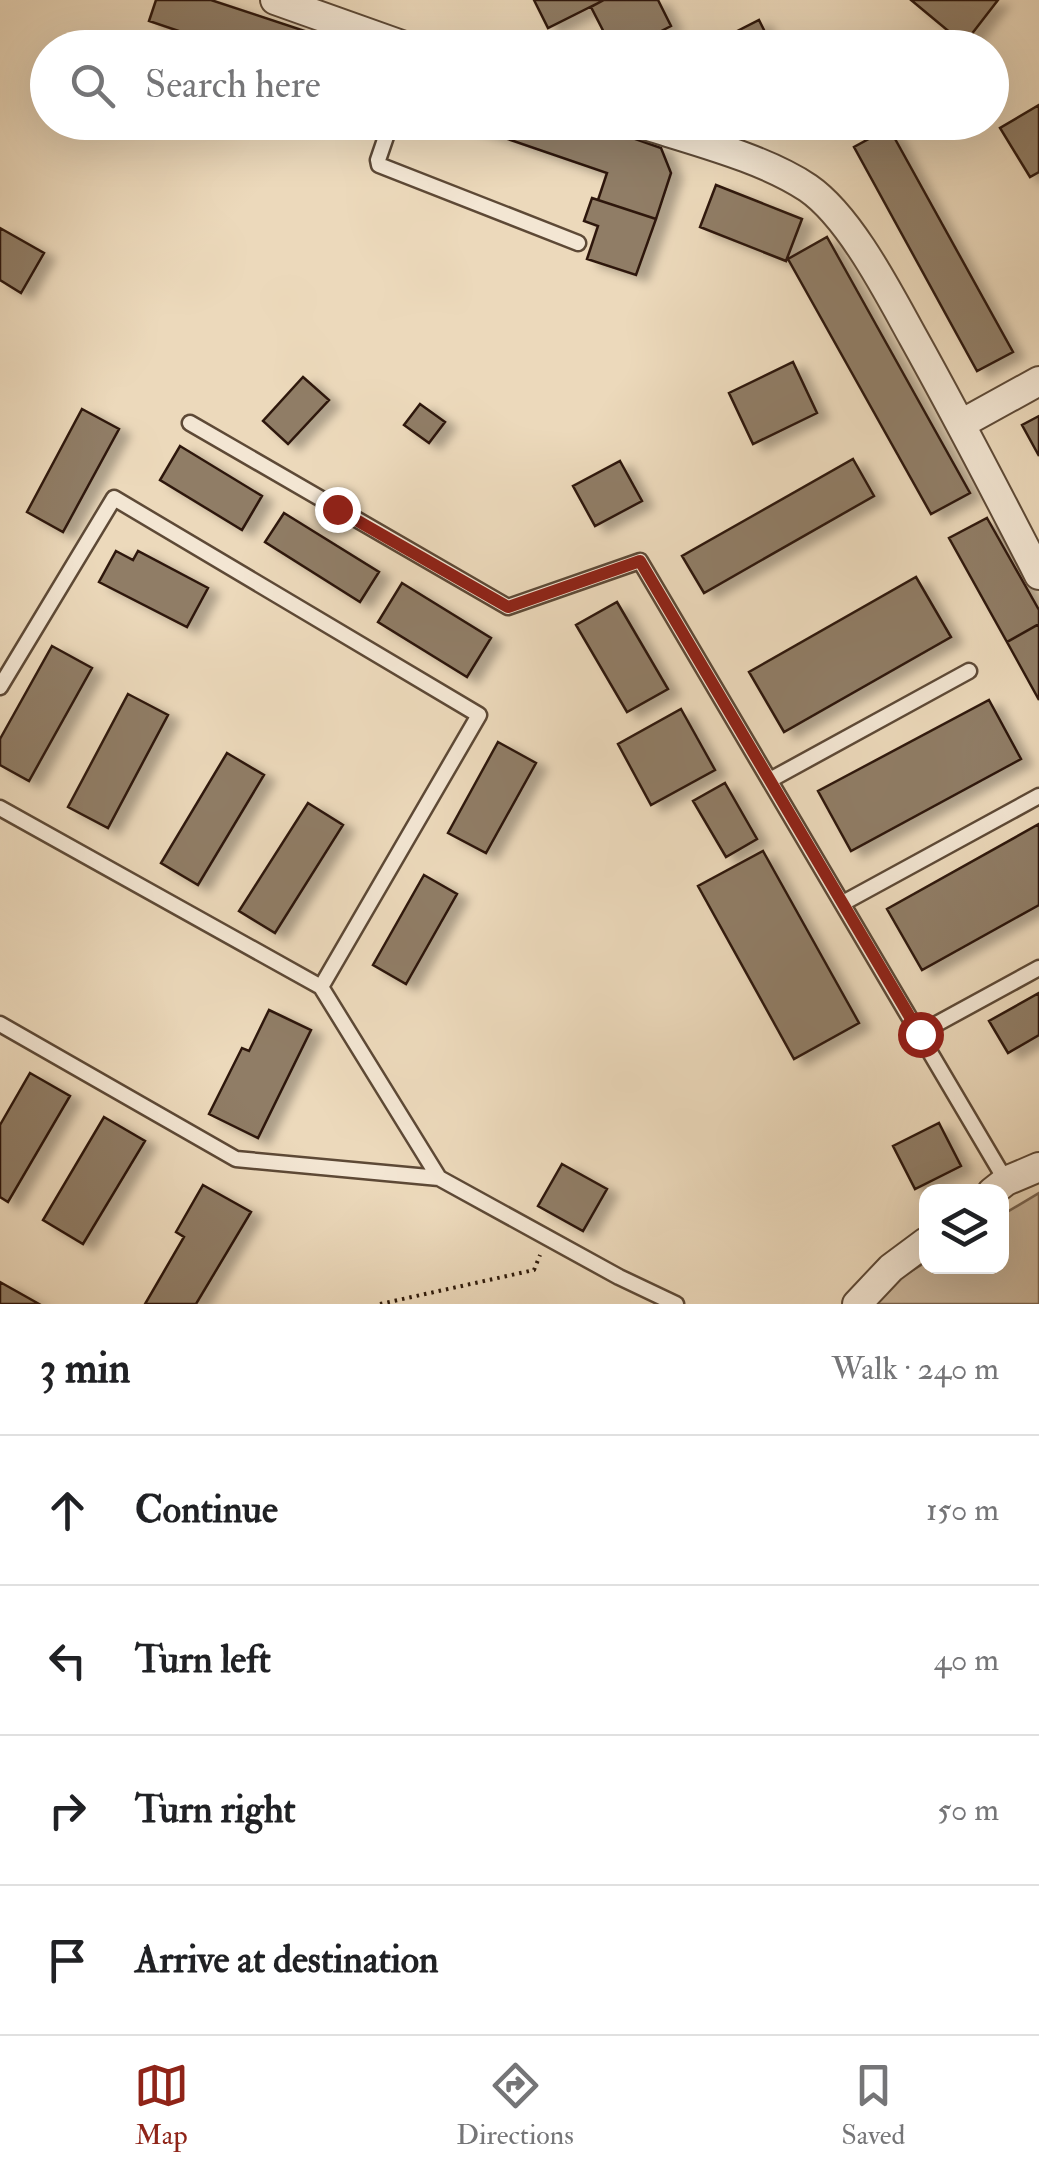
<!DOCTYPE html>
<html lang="en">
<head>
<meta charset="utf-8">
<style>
	:root { --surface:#fff; --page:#f6f6f6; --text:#202124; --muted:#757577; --line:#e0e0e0; --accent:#8f2418 }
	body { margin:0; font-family:"IM FELL Double Pica",serif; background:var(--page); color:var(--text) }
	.controls { position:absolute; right:30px; bottom:30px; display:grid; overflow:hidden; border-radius:20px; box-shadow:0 10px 40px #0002 }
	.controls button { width:90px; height:90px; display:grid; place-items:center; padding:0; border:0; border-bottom:2px solid var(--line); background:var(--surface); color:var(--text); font:50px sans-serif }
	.stop { position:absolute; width:30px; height:30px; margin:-22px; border:8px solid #8f2418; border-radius:50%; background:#fff }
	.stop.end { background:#8f2418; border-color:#fff; box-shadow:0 2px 10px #0008 }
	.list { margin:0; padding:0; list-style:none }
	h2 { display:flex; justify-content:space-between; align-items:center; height:130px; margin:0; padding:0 40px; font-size:42px }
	h2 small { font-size:32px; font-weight:400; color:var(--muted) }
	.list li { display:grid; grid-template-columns:65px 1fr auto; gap:30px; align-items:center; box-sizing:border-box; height:150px; padding:0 40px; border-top:2px solid var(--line) }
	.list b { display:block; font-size:38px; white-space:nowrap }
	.list em { font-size:32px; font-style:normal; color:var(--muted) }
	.icon { flex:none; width:55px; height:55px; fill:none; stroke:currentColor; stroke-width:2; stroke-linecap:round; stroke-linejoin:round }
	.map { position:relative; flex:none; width:1039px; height:1304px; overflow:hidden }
	.search { position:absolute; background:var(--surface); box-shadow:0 10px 40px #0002; left:30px; right:30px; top:30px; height:110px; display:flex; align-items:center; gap:25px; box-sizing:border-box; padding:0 35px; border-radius:55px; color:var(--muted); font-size:38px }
	.sheet { height:730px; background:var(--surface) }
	nav { display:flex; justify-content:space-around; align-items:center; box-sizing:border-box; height:140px; border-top:2px solid var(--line); background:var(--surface); font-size:28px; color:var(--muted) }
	nav a { display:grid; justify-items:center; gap:5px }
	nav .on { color:var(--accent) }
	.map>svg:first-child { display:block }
	.green { fill:#ccb89d; stroke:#7c6854; stroke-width:2.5 }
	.building { fill:#907d66; stroke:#2d190a; stroke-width:2.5; filter:url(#shadow) }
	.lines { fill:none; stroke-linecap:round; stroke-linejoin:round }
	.lane-casing { stroke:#5d4936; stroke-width:19 }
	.street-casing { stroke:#5d4936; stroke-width:32 }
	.path { stroke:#2d190a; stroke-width:4; stroke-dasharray:2.5 5; stroke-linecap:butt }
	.lane { stroke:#f3e6d3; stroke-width:14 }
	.street { stroke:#f3e6d3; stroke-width:28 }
	.route { stroke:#8f2418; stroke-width:12 }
</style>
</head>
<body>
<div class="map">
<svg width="1039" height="1304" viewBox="0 0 1039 1304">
	<defs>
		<filter id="shadow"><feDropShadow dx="11" dy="6" stdDeviation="5" flood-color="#0004"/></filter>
	</defs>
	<rect width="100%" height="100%" fill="#ecd9bb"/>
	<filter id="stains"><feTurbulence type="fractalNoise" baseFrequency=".002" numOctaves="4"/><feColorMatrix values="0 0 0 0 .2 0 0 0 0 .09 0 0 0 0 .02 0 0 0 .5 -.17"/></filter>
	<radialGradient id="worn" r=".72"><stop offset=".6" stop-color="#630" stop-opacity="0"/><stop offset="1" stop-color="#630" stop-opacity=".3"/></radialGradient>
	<path class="green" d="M1039,1193V1304H858L926,1262V1266H1002V1215Z"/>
	<path class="building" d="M156,0H211L356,48H229L149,21Z
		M534,0H604L548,28Z
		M604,0H658L671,26L628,48H612L591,7Z
		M911,0H998L964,44Z
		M759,20L773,48H707L706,47Z
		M1039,105V172L1030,177L1000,128Z
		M458,122H587L661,148L671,173L656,219L598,200L607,173Z
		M889,128L1013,352L977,371L854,147Z
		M716,185L802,219L786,261L700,227Z
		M592,198L656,219L636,275L587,259L598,226L584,221Z
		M0,228L44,253L21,293L0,280Z
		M827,237L970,493L931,514L788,259Z
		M793,362L817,413L753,444L729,393Z
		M303,377L329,400L288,444L263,421Z
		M420,404L445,422L429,443L404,425Z
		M82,409L119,429L63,532L27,512Z
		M1039,416V456L1022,425Z
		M180,446L262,496L242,530L160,480Z
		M853,459L874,496L704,593L682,556Z
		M620,461L642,501L595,526L573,486Z
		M284,513L379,572L360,602L265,542Z
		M987,518L1039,610V624L1007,642L949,538Z
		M116,551L133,560L138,551L208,588L187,627L99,582Z
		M916,577L951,637L784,732L749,672Z
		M402,583L491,638L467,677L378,622Z
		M617,602L668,689L627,712L576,625Z
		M1039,624V700L1007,642Z
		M52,646L92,668L29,781L0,765V739Z
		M128,694L168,715L108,828L68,807Z
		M989,700L1021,759L851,851L818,791Z
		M681,709L715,770L651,805L618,744Z
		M498,742L536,763L486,853L448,833Z
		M227,753L264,775L198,885L161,863Z
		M725,783L757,839L726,857L693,801Z
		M308,803L343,825L275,933L239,911Z
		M1039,824V905L922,970L887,909Z
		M763,851L859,1023L794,1059L698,886Z
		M424,875L457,894L406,984L373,965Z
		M1039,993V1035L1008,1053L989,1021Z
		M269,1010L311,1030L258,1138L209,1114L242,1048L249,1051Z
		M30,1073L70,1096L8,1202L0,1197V1125Z
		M104,1117L145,1141L83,1244L43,1220Z
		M939,1123L961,1166L915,1189L893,1146Z
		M562,1164L607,1189L583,1231L538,1206Z
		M203,1185L251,1212L196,1304H145L184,1237L176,1232Z
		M0,1282L39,1304H0Z"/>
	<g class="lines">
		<g class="lane-casing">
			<path id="lane" d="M391,122L378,160L379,165L578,243
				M190,423L508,607L640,561L1006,1181
				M0,687L114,498L479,715L321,987
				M770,780L969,671
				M0,808L321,987L439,1178L619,1277L676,1304
				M843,903L1039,796
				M0,1024L236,1159L439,1178
				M920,1033L1039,968"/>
		</g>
		<g class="street-casing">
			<path id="street" d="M275,0L410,48
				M636,122C690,140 762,157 808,188C850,217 888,292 913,337C957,416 998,495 1039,575
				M961,424L1039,381
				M992,1192L1006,1181L1039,1167
				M857,1304L891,1268L926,1242"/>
		</g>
		<path class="path" d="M380,1304L534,1270L540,1255"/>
		<use href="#lane" class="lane"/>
		<use href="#street" class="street"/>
	</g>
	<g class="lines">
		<path class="route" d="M337,509L508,607L640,561L920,1034"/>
	</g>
	<rect width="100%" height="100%" filter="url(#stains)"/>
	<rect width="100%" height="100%" fill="url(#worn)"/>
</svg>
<div class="controls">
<button><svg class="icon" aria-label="layers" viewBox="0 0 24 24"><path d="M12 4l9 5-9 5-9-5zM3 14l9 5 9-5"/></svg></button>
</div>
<div class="stop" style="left:920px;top:1034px"></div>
<div class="stop end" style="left:337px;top:509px"></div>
<div class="search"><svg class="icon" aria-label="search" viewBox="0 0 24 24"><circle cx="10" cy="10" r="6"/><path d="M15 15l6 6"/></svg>Search here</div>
</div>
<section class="sheet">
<h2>3 min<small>Walk · 240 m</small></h2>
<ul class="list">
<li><svg class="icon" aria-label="ahead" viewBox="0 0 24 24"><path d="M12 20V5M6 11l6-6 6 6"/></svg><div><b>Continue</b></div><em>150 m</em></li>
<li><svg class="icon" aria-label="left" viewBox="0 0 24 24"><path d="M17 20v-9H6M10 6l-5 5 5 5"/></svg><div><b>Turn left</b></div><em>40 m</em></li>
<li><svg class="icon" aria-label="right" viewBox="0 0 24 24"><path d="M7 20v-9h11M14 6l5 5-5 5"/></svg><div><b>Turn right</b></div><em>50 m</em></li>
<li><svg class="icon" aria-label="arrive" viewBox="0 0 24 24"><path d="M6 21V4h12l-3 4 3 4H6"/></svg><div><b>Arrive at destination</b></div></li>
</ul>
</section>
<nav>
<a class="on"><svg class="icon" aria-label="map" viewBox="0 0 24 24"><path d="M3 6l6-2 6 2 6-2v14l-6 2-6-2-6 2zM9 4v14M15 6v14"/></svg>Map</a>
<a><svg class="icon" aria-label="directions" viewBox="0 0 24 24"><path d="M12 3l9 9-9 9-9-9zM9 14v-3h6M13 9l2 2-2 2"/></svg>Directions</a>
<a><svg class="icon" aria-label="saved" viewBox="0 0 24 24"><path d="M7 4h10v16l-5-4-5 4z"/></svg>Saved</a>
</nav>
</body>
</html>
